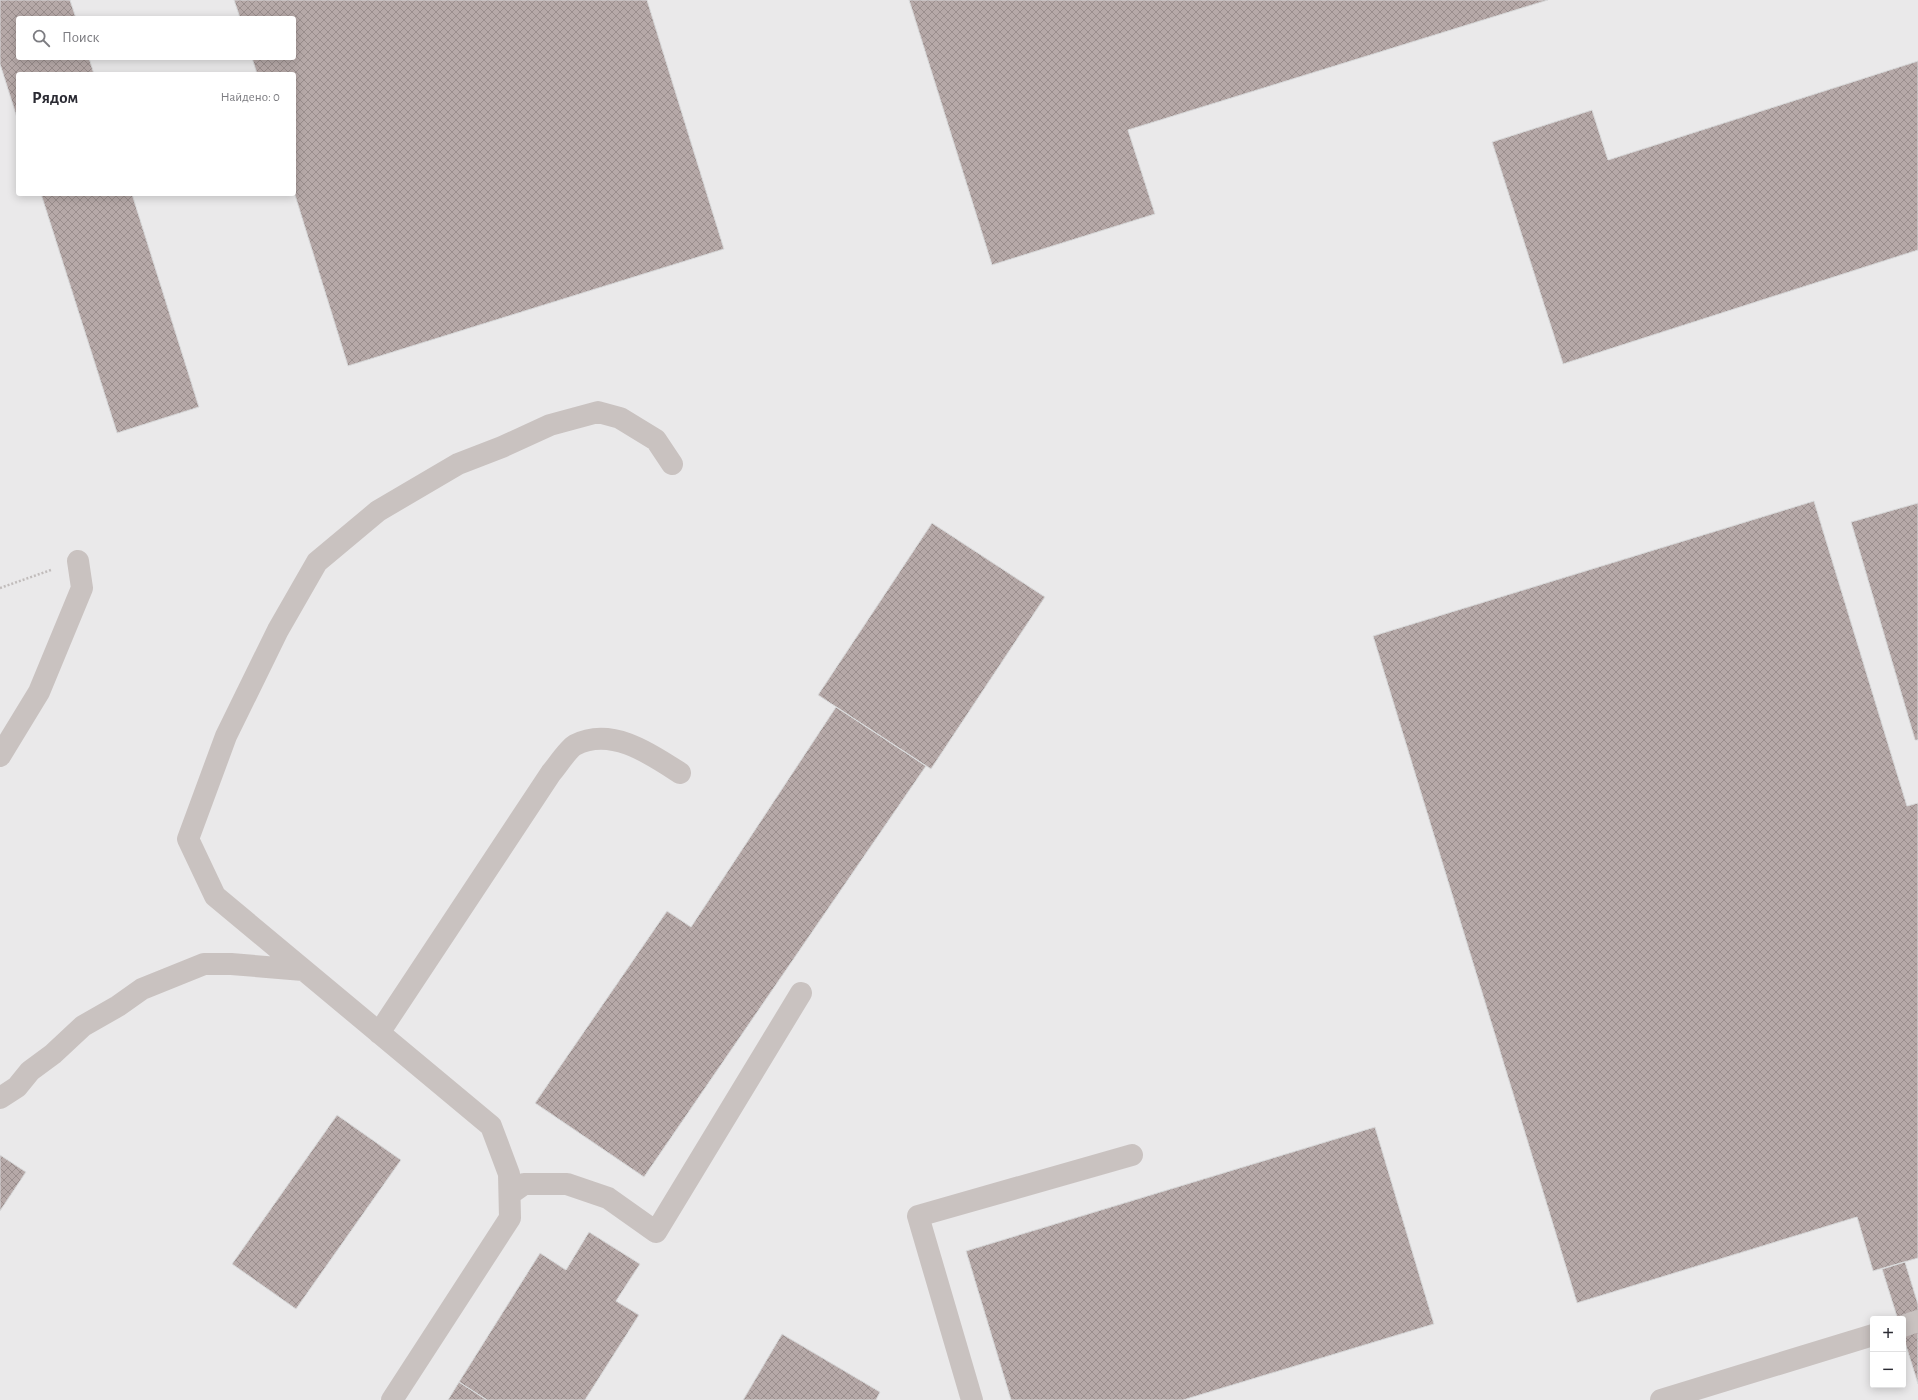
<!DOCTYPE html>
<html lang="ru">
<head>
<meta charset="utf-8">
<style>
	:root { --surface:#fff; --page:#f7f7f7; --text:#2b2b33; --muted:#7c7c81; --line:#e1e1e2 }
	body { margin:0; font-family:"Alegreya Sans",sans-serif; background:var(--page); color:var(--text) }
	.controls { position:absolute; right:12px; bottom:12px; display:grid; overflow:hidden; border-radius:4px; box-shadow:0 2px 10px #0003 }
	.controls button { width:36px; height:36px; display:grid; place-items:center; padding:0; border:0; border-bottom:1px solid var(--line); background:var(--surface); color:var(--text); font:20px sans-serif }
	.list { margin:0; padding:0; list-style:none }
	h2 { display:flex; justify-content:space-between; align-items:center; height:52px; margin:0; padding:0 16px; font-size:17px }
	h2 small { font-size:13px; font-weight:400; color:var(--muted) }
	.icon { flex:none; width:22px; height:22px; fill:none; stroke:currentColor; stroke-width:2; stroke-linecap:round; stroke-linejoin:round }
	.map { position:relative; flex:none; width:1918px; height:1400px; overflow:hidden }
	.search { position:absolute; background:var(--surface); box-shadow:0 2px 10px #0003; left:16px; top:16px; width:280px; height:44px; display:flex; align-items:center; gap:10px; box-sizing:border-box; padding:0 14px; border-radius:4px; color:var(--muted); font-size:15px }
	.panel { position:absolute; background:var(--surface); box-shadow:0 2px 10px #0003; left:16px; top:72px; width:280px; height:124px; border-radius:4px }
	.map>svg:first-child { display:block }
	.built { fill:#eae9ea; fill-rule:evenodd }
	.building { fill:url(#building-cross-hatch); stroke:#d9dadb }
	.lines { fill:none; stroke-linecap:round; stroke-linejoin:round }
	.path { stroke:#c1bcbb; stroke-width:2.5; stroke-dasharray:2 2; stroke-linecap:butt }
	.minor { stroke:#c9c2c0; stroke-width:22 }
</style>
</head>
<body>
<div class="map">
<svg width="1918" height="1400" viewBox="0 0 1918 1400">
	<defs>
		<pattern id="building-cross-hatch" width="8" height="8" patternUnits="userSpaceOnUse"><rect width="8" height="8" fill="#b6a9a8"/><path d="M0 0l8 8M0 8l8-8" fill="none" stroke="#9a8e8d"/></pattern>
	</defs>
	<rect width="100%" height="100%" fill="#f7f8f9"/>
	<path class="built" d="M0,0H1918V1400H0ZM18,18H294V58H18ZM18,74H294V194H18ZM1873,1319H1903V1385H1873Z"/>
	<path class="building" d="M0,0H70L76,18H18V58H89L94,74H18V121L0,64Z
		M234,0H647L724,249L348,366L294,192V74H257L252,58H294V18H240Z
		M909,0H1548L1128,130L1155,214L992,265Z
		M1918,61V250L1563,364L1492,142L1592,110L1608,160Z
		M41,194H132L199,407L117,433Z
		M1814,501L1907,806L1918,803V1258L1873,1271L1857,1217L1577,1303L1373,636Z
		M1918,503V740H1915L1851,522Z
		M932,523L1045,597L931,769L818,695Z
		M836,707L926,766L644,1177L535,1103L667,911L691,927Z
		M337,1115L401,1160L296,1309L232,1264Z
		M1375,1127L1434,1324L1183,1400H1011L966,1251Z
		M0,1155L26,1172L0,1211Z
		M589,1232L640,1264L616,1301L639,1315L585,1400H487L459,1382L540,1253L566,1270Z
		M1905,1262L1918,1304V1384L1882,1269Z
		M782,1334L880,1392L876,1400H743Z
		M459,1382L487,1400H448Z"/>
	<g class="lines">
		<path class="path" d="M0,588L51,570"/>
		<path class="minor" d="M0,756L39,692L82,588L78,561
			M379,1033L551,773C557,766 568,749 575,745C611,726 651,754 680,773
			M0,1098L17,1087L30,1071L53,1054L83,1026L118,1006L142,989L204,964H231L303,970
			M510,1194L524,1184H567L608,1198L656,1232L801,993
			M1903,1326L1918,1321
			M392,1400L510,1218L509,1174L491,1126L215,896L188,839L226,736L278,630L317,562L378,511L458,464L502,447L550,425L598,412L620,418L656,440L672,464
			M972,1400L918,1216L1132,1155
			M1661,1400L1873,1335"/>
	</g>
</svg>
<div class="controls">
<button>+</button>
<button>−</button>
</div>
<div class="search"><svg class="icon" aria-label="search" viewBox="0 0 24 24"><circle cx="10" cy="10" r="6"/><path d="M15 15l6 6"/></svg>Поиск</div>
<section class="panel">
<h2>Рядом<small>Найдено: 0</small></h2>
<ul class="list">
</ul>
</section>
</div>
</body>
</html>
